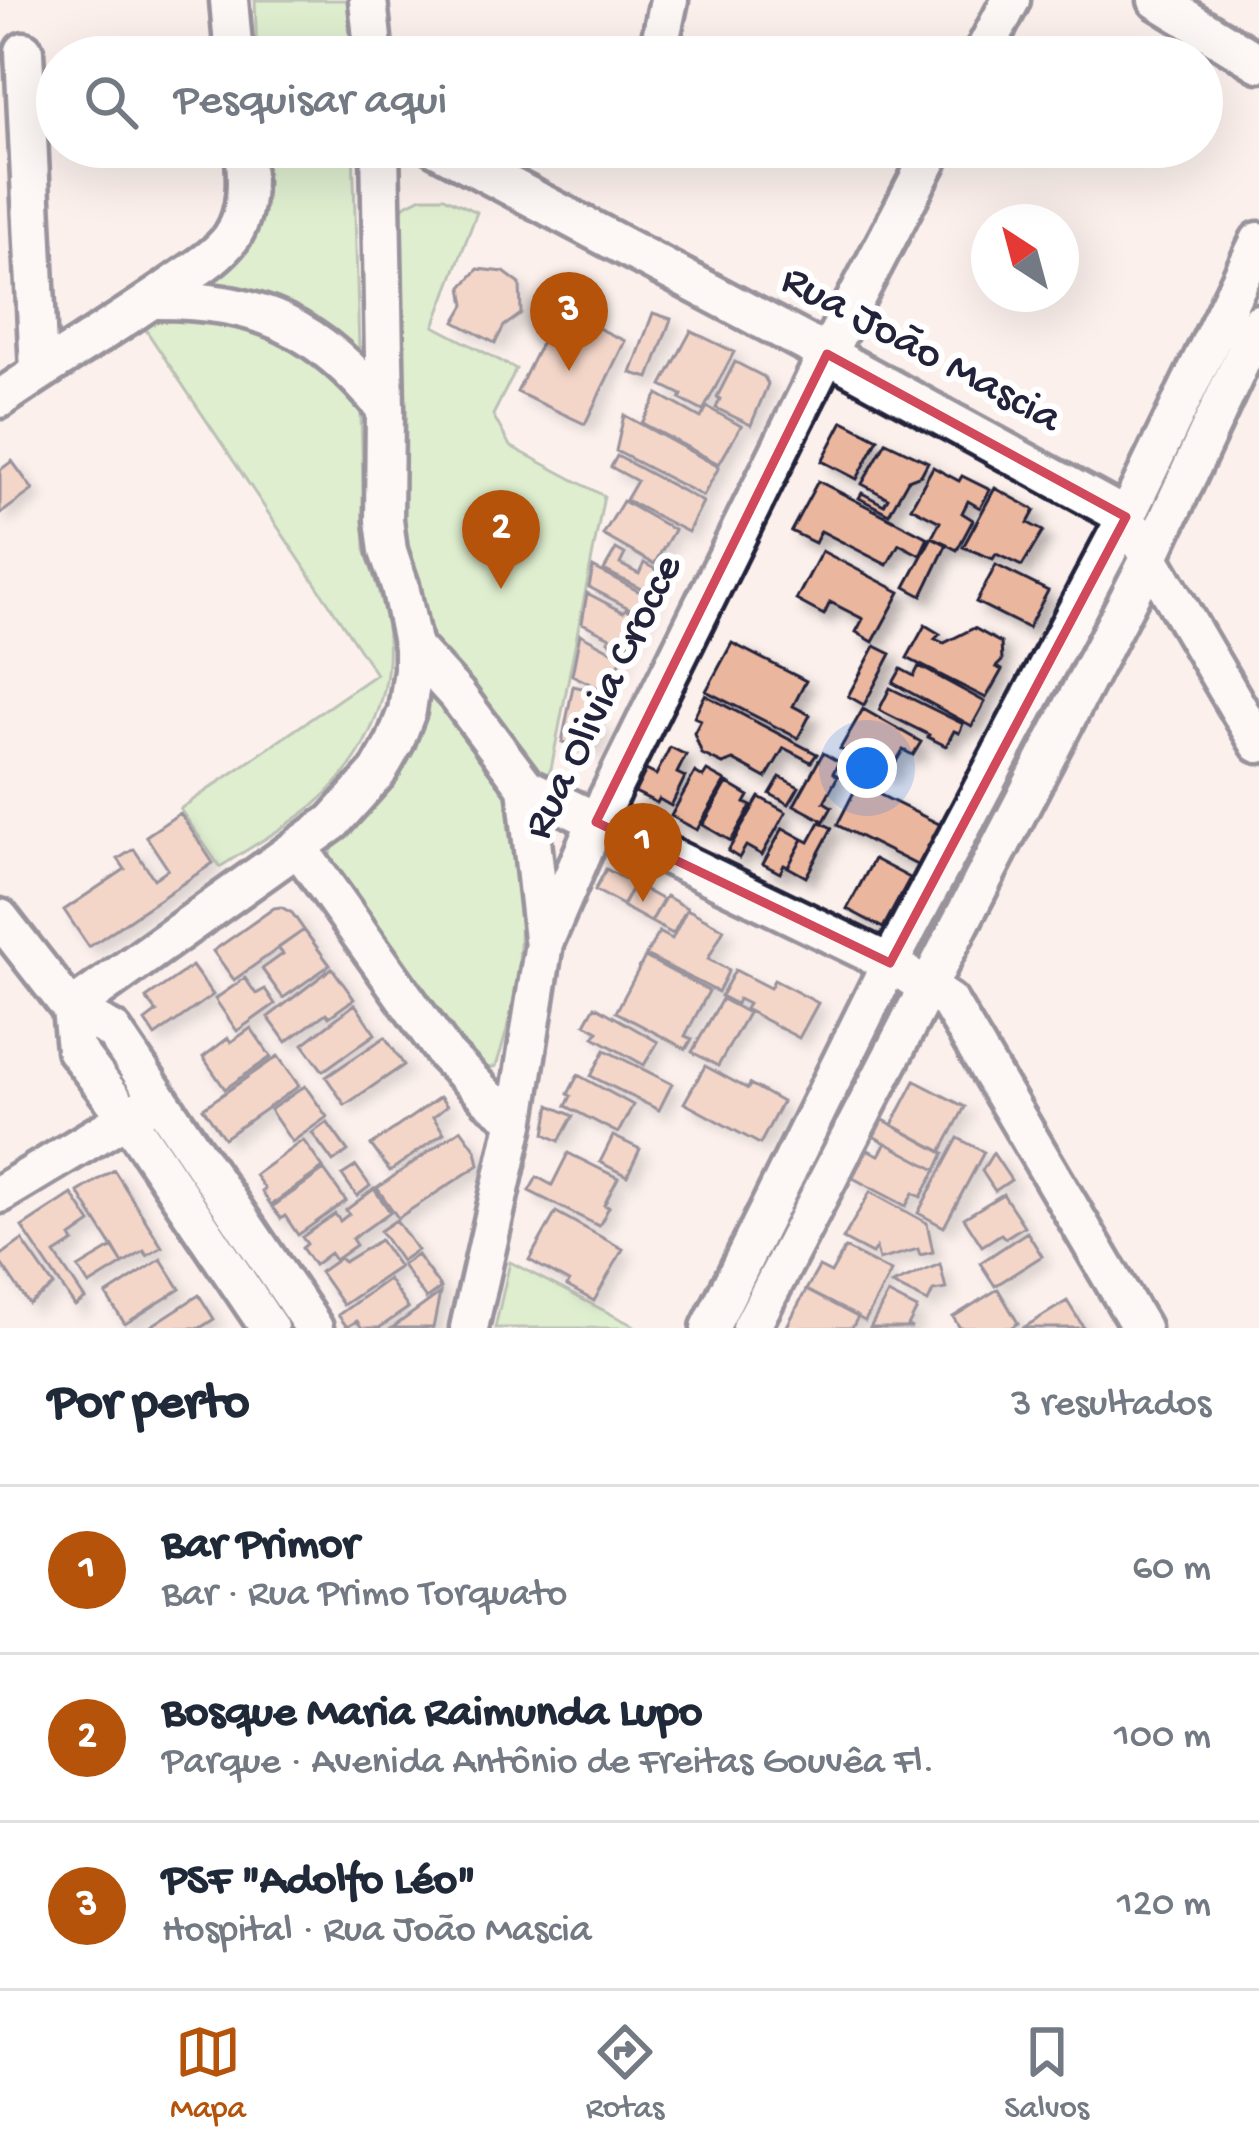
<!DOCTYPE html>
<html lang="pt">
<head>
<meta charset="utf-8">
<style>
	:root { --surface:#fff; --page:#f2f2f3; --text:#1f2937; --muted:#747a83; --line:#e0e1e3; --accent:#b45309 }
	body { margin:0; font-family:"Gochi Hand",sans-serif; background:var(--page); color:var(--text) }
	.compass { position:absolute; left:971px; top:204px; width:108px; height:108px; border-radius:50%; background:var(--surface); box-shadow:0 12px 48px #0002; rotate:324deg }
	.you { position:absolute; left:867px; top:768px; width:42px; height:42px; margin:-30px; border:9px solid #fff; border-radius:50%; background:#1a73e8; box-shadow:0 0 0 18px #1a73e833 }
	.badge { display:grid; place-items:center; width:78px; height:78px; border-radius:50%; background:var(--accent); color:#fff; font-size:39px; font-weight:700 }
	.pin { position:absolute; translate:-50% -99px; filter:drop-shadow(0 3px 6px #0008) }
	.pin::after { content:''; position:absolute; top:63px; width:42px; height:36px; background:inherit; clip-path:polygon(0 0,100% 0,50% 100%) }
	.list { margin:0; padding:0; list-style:none }
	h2 { display:flex; justify-content:space-between; align-items:center; height:156px; margin:0; padding:0 48px; font-size:51px }
	h2 small { font-size:39px; font-weight:400; color:var(--muted) }
	.list li { display:grid; grid-template-columns:78px 1fr auto; gap:36px; align-items:center; box-sizing:border-box; height:168px; padding:0 48px; border-top:3px solid var(--line) }
	.list b { display:block; font-size:45px; white-space:nowrap }
	.list p { margin:0; font-size:39px; white-space:nowrap; color:var(--muted) }
	.list em { font-size:39px; font-style:normal; color:var(--muted) }
	.icon { flex:none; width:66px; height:66px; fill:none; stroke:currentColor; stroke-width:2; stroke-linecap:round; stroke-linejoin:round }
	.map { position:relative; flex:none; width:1259px; height:1328px; overflow:hidden }
	.search { position:absolute; background:var(--surface); box-shadow:0 12px 48px #0002; left:36px; right:36px; top:36px; height:132px; display:flex; align-items:center; gap:30px; box-sizing:border-box; padding:0 42px; border-radius:66px; color:var(--muted); font-size:45px }
	.sheet { height:660px; background:var(--surface) }
	nav { display:flex; justify-content:space-around; align-items:center; box-sizing:border-box; height:168px; border-top:3px solid var(--line); background:var(--surface); font-size:33px; color:var(--muted) }
	nav a { display:grid; justify-items:center; gap:6px }
	nav .on { color:var(--accent) }
	.map>svg:first-child { display:block }
	.green { fill:#baecab; stroke:#6e8773; stroke-width:3 }
	.building { fill:#ebb69e; stroke:#22223b; stroke-width:3; filter:url(#shadow) }
	.lines { fill:none; stroke-linecap:round; stroke-linejoin:round }
	.minor-casing { stroke:#22223b; stroke-width:45 }
	.minor { stroke:#fff; stroke-width:36 }
	.marked { fill:none; stroke:#d1495b; stroke-width:9; stroke-linejoin:round }
	.labels { text-anchor:middle; dominant-baseline:central; stroke-width:12; stroke-linejoin:round; paint-order:stroke }
	.street-label { font-size:45px; fill:#22223b; stroke:#fff }
</style>
</head>
<body>
<div class="map">
<svg width="1259" height="1328" viewBox="0 0 1259 1328">
	<defs>
		<filter id="shadow"><feDropShadow dx="8" dy="8" stdDeviation="6" flood-color="#0004"/></filter>
	</defs>
	<rect width="100%" height="100%" fill="#fbf0ec"/>
	<filter id="ink" filterUnits="userSpaceOnUse"><feTurbulence type="fractalNoise" baseFrequency=".00833" numOctaves="2"/><feDisplacementMap in="SourceGraphic" scale="24" xChannelSelector="R" yChannelSelector="G"/><feConvolveMatrix kernelMatrix="1 2 1 2 8 2 1 2 1" color-interpolation-filters="sRGB"/></filter>
	<g filter="url(#ink)">
		<path class="green" d="M255,0H348L350,57H257Z
			M260,147H353L365,549C374,579 387,609 388,640C392,703 361,765 314,805C286,828 250,847 220,867L180,809L376,674L142,324L238,254Z
			M422,197H444L477,212L434,326L516,369L493,415L510,446L604,496L551,769L508,825C512,856 519,887 520,918C522,968 512,1019 496,1066L484,1070L472,1064L333,876L329,856L337,840L391,773L402,535L395,221L404,206Z
			M510,1262L638,1328H495Z"/>
		<path class="building" d="M478,269L504,272L520,284L521,314L504,326L495,343L455,322L465,305L462,287Z
			M558,309L625,341L585,424L517,392Z
			M653,313L671,319L649,378L631,373Z
			M691,331L734,352L703,411L680,399L682,395L662,385Z
			M735,362L764,377L768,384L751,425L716,408L720,399L717,397Z
			M658,394L701,418L707,407L741,426L719,464L642,423Z
			M624,415L719,467L703,496L616,451Z
			M843,421L878,439L857,479L822,461Z
			M886,442L928,462L921,475L908,480L889,514L859,498L862,493L884,505L888,498L862,484Z
			M617,456L703,502L688,532L626,500L637,481L611,467Z
			M12,461L33,490L0,514V470Z
			M933,467L959,481L962,476L990,490L980,508L968,501L962,513L973,520L957,550L932,537L940,522L911,507Z
			M818,481L928,538L920,555L899,544L887,565L821,531L815,543L791,531Z
			M995,488L1035,510L1028,523L1043,531L1022,566L996,554L993,559L963,547Z
			M623,501L674,530L654,564L603,535Z
			M932,537L947,544L922,596L905,587Z
			M616,549L625,554L620,564L639,574L644,563L662,573L651,594L604,570Z
			M822,551L900,592L873,642L856,632L863,619L830,602L824,615L796,600Z
			M996,565L1048,591L1028,628L976,602Z
			M593,567L651,598L642,615L589,587Z
			M587,593L623,612L626,609L642,618L624,650L608,641L610,637L582,623Z
			M925,625L940,634L935,639L944,643L974,628L1001,643L1002,661L996,667L1002,670L986,698L907,658Z
			M580,634L623,657L603,690L572,675Z
			M732,643L806,681L793,706L810,715L798,738L706,691Z
			M875,646L891,654L864,705L848,696Z
			M919,666L985,702L972,726L893,683L901,669L914,676Z
			M573,686L600,692L589,720L603,725L593,750L562,742Z
			M890,688L963,724L959,733L954,731L946,746L928,737L929,735L879,710Z
			M705,695L817,754L811,762L784,748L766,778L733,760L723,764L702,754L694,733L701,720L694,717Z
			M863,709L921,742L913,755L903,750L888,775L840,749Z
			M670,747L686,755L677,773L685,777L671,806L659,799L657,803L635,792L646,770L656,775Z
			M823,753L839,762L833,773L838,776L824,802L832,807L824,821L794,805Z
			M707,771L725,781L697,830L671,816L695,772L703,777Z
			M780,777L799,787L789,804L770,794Z
			M727,783L749,796L745,803L751,806L731,841L703,825Z
			M858,784L941,825L919,866L837,825Z
			M759,797L786,812L762,855L746,846L739,858L728,851Z
			M180,813L213,863L89,947L64,910L125,869L118,859L134,849L154,879L168,869L146,836Z
			M820,822L832,828L806,877L788,867L803,839L809,842Z
			M783,828L803,839L788,867L784,865L780,873L763,864Z
			M874,859L910,878L883,928L847,909Z
			M606,869L634,884L623,905L595,890Z
			M634,884L663,900L651,922L622,906Z
			M666,896L687,908L673,934L651,922Z
			M281,907L292,913L304,930L234,980L213,951L274,908Z
			M687,909L724,929L708,959L729,970L718,992L646,955L659,932L672,939Z
			M304,930L330,965L283,998L262,969L283,954L278,948Z
			M645,957L709,991L685,1036L692,1039L686,1049L616,1012Z
			M192,966L213,995L155,1036L145,1021L157,1012L146,998Z
			M332,968L354,999L329,1017L326,1013L286,1042L268,1017Z
			M735,970L770,988L774,980L818,1003L799,1038L745,1009L748,1004L738,999L736,1004L721,996Z
			M245,978L256,994L265,989L275,1004L237,1031L215,999Z
			M722,999L748,1013L718,1066L692,1052Z
			M355,1004L375,1034L323,1071L303,1044Z
			M595,1006L658,1042L644,1065L594,1037L598,1031L585,1024Z
			M251,1028L271,1057L225,1089L203,1057L228,1038L231,1042Z
			M385,1037L404,1065L345,1105L326,1077Z
			M605,1050L672,1084L659,1110L591,1076Z
			M278,1056L299,1086L224,1138L203,1108Z
			M705,1066L748,1089L750,1084L782,1102L760,1144L684,1103Z
			M578,1075L633,1105L618,1133L566,1106L571,1096L568,1094Z
			M915,1081L965,1107L941,1152L892,1125Z
			M305,1086L327,1117L292,1142L270,1110Z
			M440,1097L447,1106L433,1117L444,1133L390,1171L371,1145Z
			M550,1105L573,1116L559,1141L545,1134Z
			M880,1118L944,1153L936,1170L871,1135Z
			M327,1122L348,1151L333,1162L312,1133Z
			M461,1129L476,1150L479,1165L398,1218L377,1188Z
			M613,1136L640,1149L627,1176L600,1162Z
			M958,1138L984,1152L944,1227L918,1213Z
			M303,1140L323,1168L271,1205L262,1192L265,1189L255,1175Z
			M886,1143L936,1170L921,1197L913,1193L906,1206L849,1176L864,1148L879,1155Z
			M568,1153L618,1178L604,1205L609,1207L599,1226L529,1191L537,1177L552,1185Z
			M993,1153L1011,1180L995,1191L982,1171Z
			M356,1166L370,1186L357,1196L342,1175Z
			M114,1170L162,1247L147,1256L144,1251L123,1264L78,1192Z
			M324,1170L346,1201L298,1235L285,1216L281,1219L272,1207Z
			M374,1189L390,1212L352,1239L356,1245L335,1260L330,1253L314,1265L302,1248L307,1244L302,1237L335,1214L340,1221L349,1214L346,1210Z
			M870,1192L927,1223L933,1252L920,1255L918,1249L879,1260L876,1248L872,1254L843,1239Z
			M72,1194L91,1223L71,1237L74,1242L55,1254L85,1299L75,1306L22,1227Z
			M1003,1194L1024,1226L1005,1238L1001,1234L982,1246L964,1218Z
			M556,1212L623,1249L594,1301L567,1286L569,1282L529,1260Z
			M396,1220L417,1250L401,1261L380,1231Z
			M1027,1232L1042,1256L995,1286L980,1263Z
			M22,1240L54,1286L29,1304L0,1262V1256Z
			M380,1240L399,1267L343,1305L320,1272L340,1258L344,1262Z
			M113,1247L123,1264L89,1285L78,1268Z
			M845,1248L891,1272L865,1321L806,1290L819,1267L831,1273Z
			M417,1255L441,1288L426,1299L402,1265Z
			M161,1259L180,1289L125,1324L106,1295Z
			M940,1264L946,1289L933,1291L928,1302L892,1284Z
			M388,1279L408,1308L379,1328H362L357,1321L347,1327L338,1315Z
			M998,1289L1018,1323L1010,1328H960L953,1317Z
			M806,1290L858,1317L852,1328H786Z
			M440,1293L433,1328H392Z
			M888,1294L917,1309L908,1326L912,1328H870Z
			M199,1295L214,1319L200,1328H148Z
			M1067,1301L1084,1328H1023Z"/>
		<g class="lines">
			<g class="minor-casing">
				<path id="minor" d="M229,0L234,57
					M368,0L374,57
					M1157,0L1259,63
					M24,51L39,371
					M657,57L669,0
					M981,57L1011,0
					M436,147L827,354L1126,517L1259,744
					M152,300C259,299 318,326 385,409
					M0,399C57,359 117,325 173,285C192,271 216,258 231,238C249,212 247,177 244,147
					M413,647L457,695L526,787L543,939
					M526,787L890,963L949,1002L1141,1328
					M298,847L445,1054L489,1099L516,1119
					M0,918L71,1009L113,1031L314,1328
					M71,1009L333,822L378,772L395,742L407,711L413,670V647L400,586L388,551L384,520L385,409L380,147
					M71,1009L75,1049L126,1116L269,1328
					M0,1194L146,1106
					M469,1328L516,1119L544,943L596,822L827,354L935,147
					M710,1328L890,963L1126,517L1259,241
					M751,1328L1150,557L1259,323"/>
			</g>
			<use href="#minor" class="minor"/>
		</g>
	</g>
	<path d="M0 0H1259V1328H0ZM827,354L1126,517L890,963L596,822Z" fill="#fbf0ec" fill-opacity=".55" fill-rule="evenodd"/>
	<path class="marked" d="M827,354L1126,517L890,963L596,822Z"/>
	<g class="labels">
		<g class="street-label">
			<text transform="translate(920 351) rotate(28)">Rua João Mascia</text>
			<text transform="translate(605 698) rotate(-64)">Rua Olivia Crocce</text>
		</g>
	</g>
</svg>
<svg class="compass" viewBox="-18 -18 36 36"><path d="M0-13l5 13h-10z" fill="#e53935"/><path d="M0 13l5-13h-10z" fill="#747a83"/></svg>
<div class="you"></div>
<div class="pin badge" style="left:643px;top:902px">1</div>
<div class="pin badge" style="left:501px;top:589px">2</div>
<div class="pin badge" style="left:569px;top:371px">3</div>
<div class="search"><svg class="icon" aria-label="search" viewBox="0 0 24 24"><circle cx="10" cy="10" r="6"/><path d="M15 15l6 6"/></svg>Pesquisar aqui</div>
</div>
<section class="sheet">
<h2>Por perto<small>3 resultados</small></h2>
<ul class="list">
<li><span class="badge">1</span><div><b>Bar Primor</b><p>Bar · Rua Primo Torquato</p></div><em>60 m</em></li>
<li><span class="badge">2</span><div><b>Bosque Maria Raimunda Lupo</b><p>Parque · Avenida Antônio de Freitas Gouvêa Fl.</p></div><em>100 m</em></li>
<li><span class="badge">3</span><div><b>PSF &quot;Adolfo Léo&quot;</b><p>Hospital · Rua João Mascia</p></div><em>120 m</em></li>
</ul>
</section>
<nav>
<a class="on"><svg class="icon" aria-label="map" viewBox="0 0 24 24"><path d="M3 6l6-2 6 2 6-2v14l-6 2-6-2-6 2zM9 4v14M15 6v14"/></svg>Mapa</a>
<a><svg class="icon" aria-label="directions" viewBox="0 0 24 24"><path d="M12 3l9 9-9 9-9-9zM9 14v-3h6M13 9l2 2-2 2"/></svg>Rotas</a>
<a><svg class="icon" aria-label="saved" viewBox="0 0 24 24"><path d="M7 4h10v16l-5-4-5 4z"/></svg>Salvos</a>
</nav>
</body>
</html>
